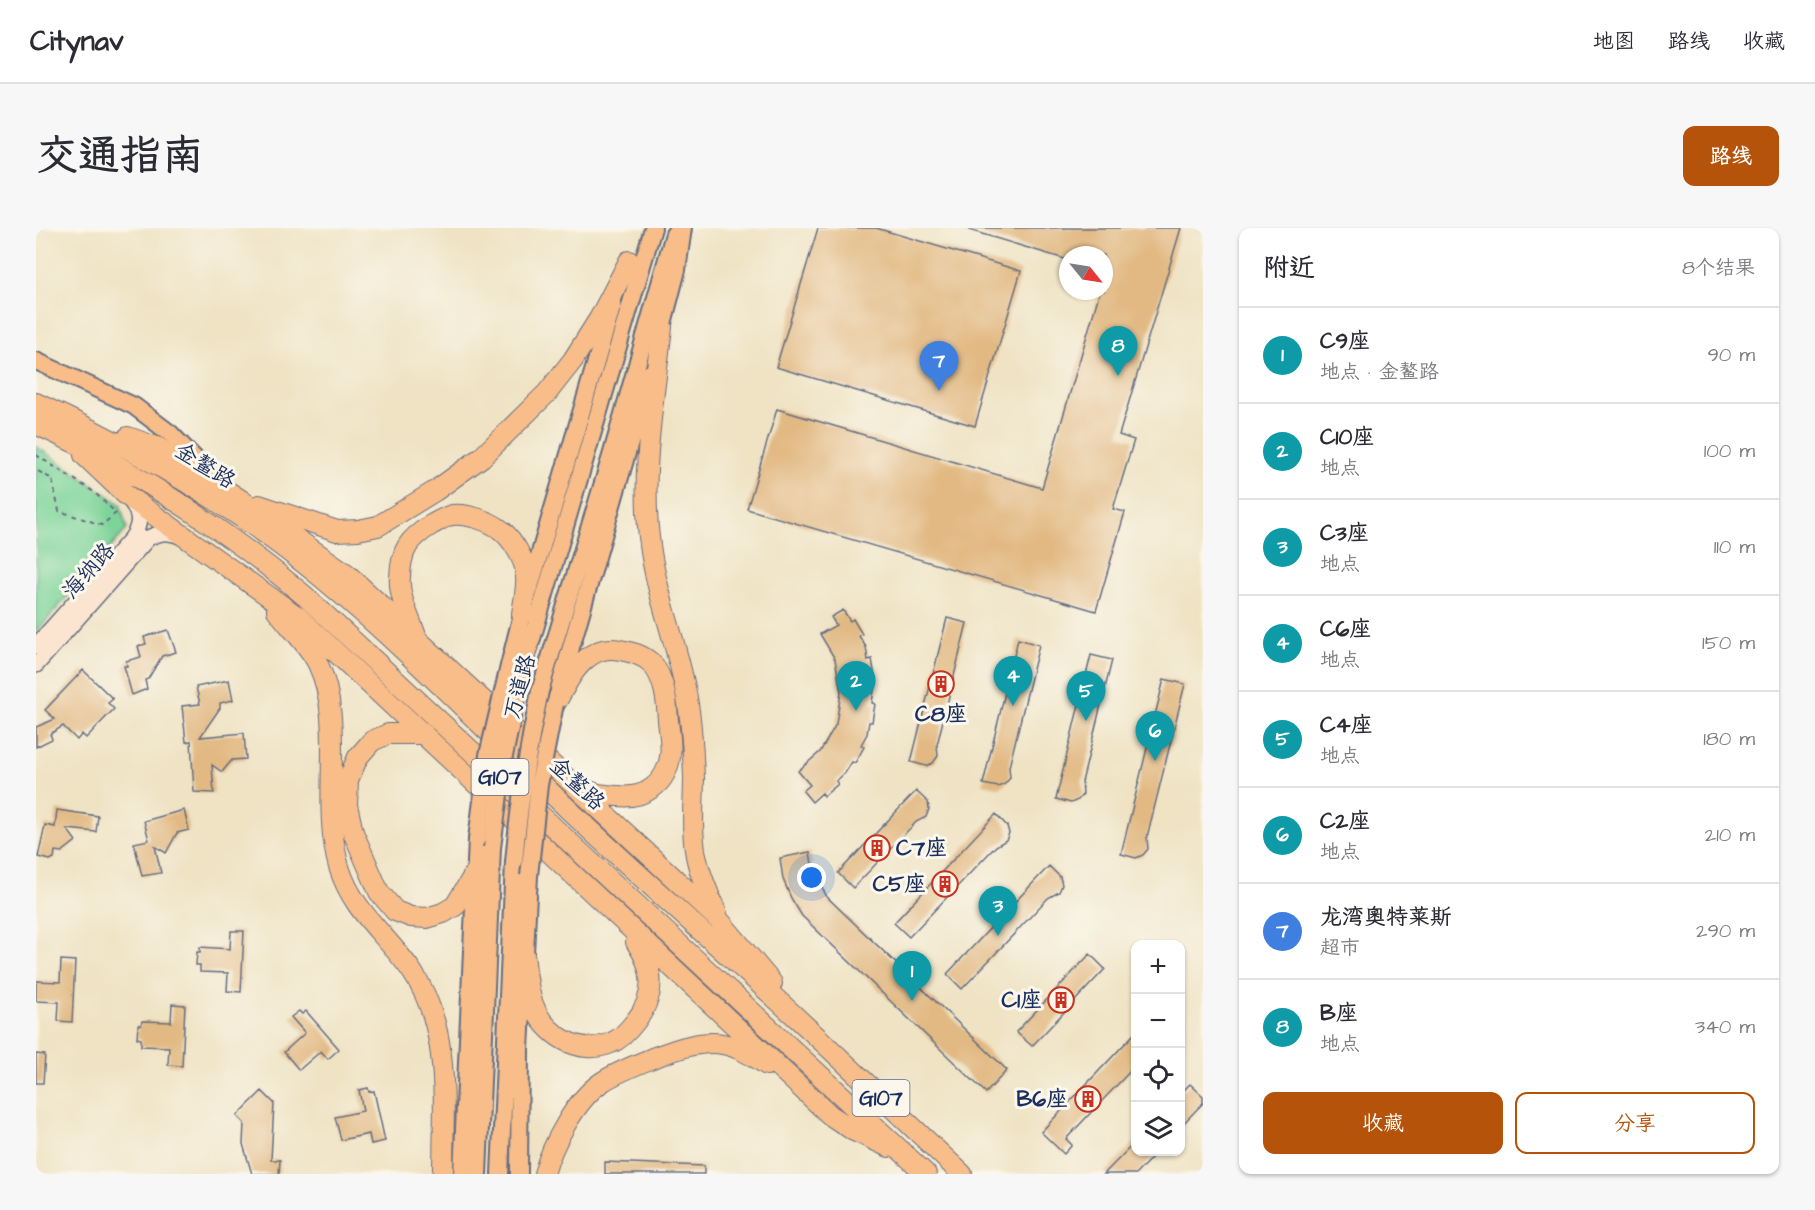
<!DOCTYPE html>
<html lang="zh">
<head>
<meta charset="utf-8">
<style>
	:root { --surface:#fff; --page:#f7f7f7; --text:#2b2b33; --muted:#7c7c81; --line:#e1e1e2; --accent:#b45309 }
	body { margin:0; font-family:"Architects Daughter","LXGW WenKai TC",sans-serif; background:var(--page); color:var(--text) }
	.controls { position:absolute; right:18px; bottom:18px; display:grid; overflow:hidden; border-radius:12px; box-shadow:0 2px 4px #0004 }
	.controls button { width:54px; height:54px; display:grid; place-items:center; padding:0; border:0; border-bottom:2px solid var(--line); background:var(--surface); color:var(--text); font:30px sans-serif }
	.compass { position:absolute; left:1023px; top:18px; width:54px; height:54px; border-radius:50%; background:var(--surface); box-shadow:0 2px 4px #0004; rotate:120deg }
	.you { position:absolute; left:776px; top:650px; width:21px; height:21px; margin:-15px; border:4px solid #fff; border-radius:50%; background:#1a73e8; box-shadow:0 0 0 9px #1a73e833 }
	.badge { display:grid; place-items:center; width:39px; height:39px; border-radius:50%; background:var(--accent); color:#fff; font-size:20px; font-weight:700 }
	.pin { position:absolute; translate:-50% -50px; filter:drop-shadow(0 2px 3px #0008) }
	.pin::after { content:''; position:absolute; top:32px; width:21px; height:18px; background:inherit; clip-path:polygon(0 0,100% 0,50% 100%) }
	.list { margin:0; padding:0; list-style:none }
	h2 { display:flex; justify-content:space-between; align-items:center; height:78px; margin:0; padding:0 24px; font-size:26px }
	h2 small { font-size:20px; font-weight:400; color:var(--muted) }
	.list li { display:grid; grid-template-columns:39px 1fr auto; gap:18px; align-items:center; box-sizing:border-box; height:96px; padding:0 24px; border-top:2px solid var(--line) }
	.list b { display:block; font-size:22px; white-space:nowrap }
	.list p { margin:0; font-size:20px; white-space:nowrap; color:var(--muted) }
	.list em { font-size:20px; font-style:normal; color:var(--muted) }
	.actions { display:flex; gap:12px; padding:18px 24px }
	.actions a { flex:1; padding:14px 0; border:2px solid var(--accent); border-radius:12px; text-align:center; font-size:21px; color:var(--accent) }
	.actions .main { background:var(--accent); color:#fff }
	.icon { flex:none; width:33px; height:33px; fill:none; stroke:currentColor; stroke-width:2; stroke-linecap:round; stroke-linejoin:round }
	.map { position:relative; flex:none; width:1167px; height:946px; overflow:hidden; border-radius:12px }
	header { display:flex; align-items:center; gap:36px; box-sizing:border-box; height:84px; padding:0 30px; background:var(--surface); border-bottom:2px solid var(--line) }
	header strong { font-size:28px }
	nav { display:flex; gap:33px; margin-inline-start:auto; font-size:21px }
	.intro { display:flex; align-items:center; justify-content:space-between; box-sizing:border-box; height:144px; padding:0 36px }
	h1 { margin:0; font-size:42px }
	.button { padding:15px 27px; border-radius:12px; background:var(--accent); color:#fff; font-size:21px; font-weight:700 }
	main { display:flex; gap:36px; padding:0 36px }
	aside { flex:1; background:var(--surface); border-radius:12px; box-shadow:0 2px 4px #0004 }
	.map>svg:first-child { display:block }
	.green { fill:#7dd499; stroke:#4c827c; stroke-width:1.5 }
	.building { fill:#e2b983 }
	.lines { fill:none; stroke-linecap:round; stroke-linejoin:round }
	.secondary-casing { stroke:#656e82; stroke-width:18 }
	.primary-casing { stroke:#656e82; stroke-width:20 }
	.highway-casing { stroke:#656e82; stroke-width:22 }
	.path { stroke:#656e82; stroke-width:2; stroke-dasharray:4.5 4.5; stroke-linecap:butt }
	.secondary { stroke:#fce5d0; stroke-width:15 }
	.primary { stroke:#f8bd89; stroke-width:16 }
	.highway { stroke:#f8bd89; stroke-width:20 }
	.primary-bridge-casing { stroke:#656e82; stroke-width:20; stroke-linecap:butt }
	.primary-bridge { stroke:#f8bd89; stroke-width:16 }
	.labels { text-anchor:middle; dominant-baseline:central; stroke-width:6; stroke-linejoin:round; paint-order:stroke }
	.shield { fill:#fbf7ec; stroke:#5e6b89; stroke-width:1.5 }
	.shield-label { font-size:21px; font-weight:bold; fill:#1b2f5e }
	.street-label { font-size:22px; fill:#1b2f5e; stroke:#fbf7ec }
	.poi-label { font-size:22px; font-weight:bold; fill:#1b2f5e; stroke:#fbf7ec; text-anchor:end }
</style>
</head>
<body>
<header>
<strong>Citynav</strong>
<nav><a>地图</a><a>路线</a><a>收藏</a></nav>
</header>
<div class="intro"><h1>交通指南</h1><a class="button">路线</a></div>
<main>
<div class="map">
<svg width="1167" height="946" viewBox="0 0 1167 946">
	<rect width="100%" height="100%" fill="#fbf7ec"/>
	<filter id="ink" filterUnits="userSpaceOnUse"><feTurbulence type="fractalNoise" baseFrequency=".0167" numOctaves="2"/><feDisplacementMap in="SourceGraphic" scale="12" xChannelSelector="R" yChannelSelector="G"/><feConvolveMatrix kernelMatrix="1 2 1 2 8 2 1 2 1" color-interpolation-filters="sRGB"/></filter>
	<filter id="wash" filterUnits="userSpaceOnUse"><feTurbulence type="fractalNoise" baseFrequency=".008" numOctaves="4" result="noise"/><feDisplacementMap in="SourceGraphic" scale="24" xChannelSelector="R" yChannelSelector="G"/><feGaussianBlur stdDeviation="1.35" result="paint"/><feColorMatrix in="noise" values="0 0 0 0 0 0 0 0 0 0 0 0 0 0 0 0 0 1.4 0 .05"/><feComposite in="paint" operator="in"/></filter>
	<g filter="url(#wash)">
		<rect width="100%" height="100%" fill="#efe3c4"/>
		<path class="green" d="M0,218L84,276L91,301L0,404Z"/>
		<g id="blocks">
			<path class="building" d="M782,0H840L985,43L939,198L740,139Z
				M934,0H1145L1083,207L1098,212L1077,281L1089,284L1060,383L711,281L741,181L1006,260L1064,63H1068L1070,43L1068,42V27H1032V32L933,2Z
				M807,382L814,393L817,391L826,406L823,408L830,419L832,432L836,431L839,449L836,450L838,462L836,475L839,476L836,494H833L831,506L825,517L828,519L819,535L816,534L809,545L800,553L802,556L788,568L786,565L776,574L767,563L774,557L762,543L784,524L800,496L805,464L799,431L784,406L800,397L795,389Z
				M911,390L931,395L901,517L902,528L897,535L890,538L875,534Z
				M132,402L140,424L126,428L112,451L109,452L111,461L96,467L88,438H91L90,433L105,429L102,418L110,416L108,409Z
				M982,411L1003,417L973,539L974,550L969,556L962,559L947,556Z
				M1055,427L1076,432L1046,554L1047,566L1042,572L1035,575L1020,571Z
				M47,442L77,471L72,475L78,481L50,510L46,506L41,512L27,498L14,506L16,511L0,519V499L19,491L9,482Z
				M1128,451L1149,456L1111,609L1112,621L1107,627L1100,630L1085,626Z
				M193,452L197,472L184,475V480L164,509L208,505L210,531L196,532L186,544L176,537L178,565L158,564L155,513L150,514L146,478L164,476L160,459Z
				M880,563L892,574L893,581L890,589L880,594L817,660L802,645Z
				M21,582L62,588L60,604L31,601L40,613L26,624L19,623L18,630L14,632L2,629L9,597L19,599Z
				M148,582L153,602L141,605L130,625L119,618L125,645L106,648L98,615L113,612L108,593Z
				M960,586L971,598L973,605L970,612L960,618L873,709L858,695Z
				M774,624L777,642L791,669L971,842L950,865L766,688L755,670L747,651L744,630Z
				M1013,638L1024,649L1026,657L1023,664L1012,670L926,761L911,746Z
				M195,703H208L205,764L191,763L192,745L164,744V737H160L161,724H164V719L194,721Z
				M1054,726L1069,741L996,818L980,804Z
				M25,732L39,733L36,794L22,793L23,774L0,773V753L24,754Z
				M136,776L149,777L146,838L132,837L133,819L105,818V811L101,810L102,797H105L106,793L135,794Z
				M263,783L266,786L270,783L303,821L292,831L285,823L263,842L248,824L269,805L255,789Z
				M1100,804V837L1030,911L1036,917L1028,926L1005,904Z
				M0,826L9,827L7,855H0Z
				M1154,856L1167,868V875L1144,899V866Z
				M332,860L333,864L338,863L349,913L335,916L333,906L305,912L299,889L327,883L323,862Z
				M226,863L238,875L235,932H244L243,946H216L207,916L208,895L201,888Z
				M1100,913V924H1121L1100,946H1068Z
				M569,934L668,938V946H569Z"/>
		</g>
	</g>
	<g filter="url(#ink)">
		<use href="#blocks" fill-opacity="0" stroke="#656e82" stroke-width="1.5"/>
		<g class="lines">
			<g class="secondary-casing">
				<path id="secondary" d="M0,418L96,310C106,295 104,286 94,272
					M0,437L112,310C125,304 131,303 144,308"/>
			</g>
			<g class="primary-casing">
				<path id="primary" d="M623,111L641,42L647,0
					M0,133L98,178L135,206L176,248
					M473,438L486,386L577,76
					M485,448L617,0
					M523,461L614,145
					M504,463L576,225L638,6
					M426,946L441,611
					M442,946L456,620
					M464,946L478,634
					M483,946L484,821L493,648"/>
			</g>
			<g class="highway-casing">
				<path id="highway" d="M626,99C618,171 604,244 614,317C621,371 644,422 652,476C656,500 657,525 658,549C658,573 655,598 659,622C662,644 673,666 681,686
					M0,175C102,222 198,277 285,349C372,421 451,504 533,582C608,653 686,721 762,791C817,842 871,894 926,946
					M0,196C99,242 185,298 269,368L890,946
					M92,209L123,220L156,240L205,272L311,346L683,692L736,755
					M48,227L90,267L262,389L794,887L818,903L853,919
					M223,277L301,303L322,302L342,298L399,263L446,229L511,165L537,132L563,91L593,33
					M241,382C252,397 275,420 282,436C310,494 284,574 303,639C317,684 349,705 375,742C416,800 407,879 407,946
					M381,411C375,392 362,369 364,349C365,321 373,311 395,297C401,294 410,288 416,287C430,285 454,293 465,302C474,309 484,324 488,336C493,352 488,370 486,386
					M519,476C528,461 536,442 550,431C559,423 571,419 584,422C595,424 608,427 616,436C629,451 631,474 632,492C633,504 636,517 634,529C630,556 609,571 582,568C570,567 558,567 547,560
					M388,506H352L336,513L322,529L312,552L311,577L317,604L343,664L359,683L375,689L391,690L407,685L419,678L439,645
					M488,726C490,742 491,760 497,776C508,806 543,829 575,815C585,811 592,803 599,794C620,768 619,742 600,714
					M508,946C516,917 540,871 566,854C581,844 602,836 619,829C638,822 656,815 677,815C695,815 717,827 731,837"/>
			</g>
			<path class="path" d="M0,227L58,264L80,285L66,297L23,283L16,251L0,242"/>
			<use href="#secondary" class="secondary"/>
			<use href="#primary" class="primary"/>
			<use href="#highway" class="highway"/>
			<g class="primary-bridge-casing">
				<path id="primary-bridge" d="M441,611L452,527L473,438
					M456,620L468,528L485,448
					M478,634C483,576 492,519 504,463
					M493,648L503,557L519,476"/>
			</g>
			<use href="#primary-bridge" class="primary-bridge"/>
		</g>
	</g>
	<defs>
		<g id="building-ring" transform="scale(1.35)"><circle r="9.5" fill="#fbf7ec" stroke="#c8321e" stroke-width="1.5"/><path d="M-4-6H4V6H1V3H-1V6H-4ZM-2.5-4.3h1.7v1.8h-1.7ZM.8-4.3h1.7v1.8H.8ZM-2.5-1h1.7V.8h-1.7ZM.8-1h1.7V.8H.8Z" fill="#c8321e"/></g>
	</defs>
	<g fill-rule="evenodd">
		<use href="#building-ring" x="905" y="456"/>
		<use href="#building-ring" x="841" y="620"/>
		<use href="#building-ring" x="909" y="656"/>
		<use href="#building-ring" x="1025" y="772"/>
		<use href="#building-ring" x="1052" y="871"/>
	</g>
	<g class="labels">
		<g class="shield">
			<rect x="435.5" y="531" width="57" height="36" rx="4.5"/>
			<rect x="816.5" y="852" width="57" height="36" rx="4.5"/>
		</g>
		<g class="shield-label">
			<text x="464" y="549">G107</text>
			<text x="845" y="870">G107</text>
		</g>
		<g class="street-label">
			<text transform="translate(169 238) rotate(32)">金鳌路</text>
			<text transform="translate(53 343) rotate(-49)">海纳路</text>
			<text transform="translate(484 459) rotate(-75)">万道路</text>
			<text transform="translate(541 556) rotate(43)">金鳌路</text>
		</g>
		<g class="poi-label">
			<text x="905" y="486" text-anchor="middle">C8座</text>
			<text x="860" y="620" text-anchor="start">C7座</text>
			<text x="890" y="656">C5座</text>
			<text x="1006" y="772">C1座</text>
			<text x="1032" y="871">B6座</text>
		</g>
	</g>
</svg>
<div class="controls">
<button>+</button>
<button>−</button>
<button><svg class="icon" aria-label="locate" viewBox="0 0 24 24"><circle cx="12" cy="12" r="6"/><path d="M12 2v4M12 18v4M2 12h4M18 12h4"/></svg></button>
<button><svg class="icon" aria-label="layers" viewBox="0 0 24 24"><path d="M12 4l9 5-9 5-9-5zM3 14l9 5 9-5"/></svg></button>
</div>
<svg class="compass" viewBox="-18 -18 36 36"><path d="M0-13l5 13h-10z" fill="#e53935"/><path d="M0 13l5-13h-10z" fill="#7c7c81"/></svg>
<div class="you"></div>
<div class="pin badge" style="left:876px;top:773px;background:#0f9aa8">1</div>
<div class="pin badge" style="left:820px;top:483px;background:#0f9aa8">2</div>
<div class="pin badge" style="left:962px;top:708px;background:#0f9aa8">3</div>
<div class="pin badge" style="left:977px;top:478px;background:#0f9aa8">4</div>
<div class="pin badge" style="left:1050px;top:493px;background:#0f9aa8">5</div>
<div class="pin badge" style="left:1119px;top:533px;background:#0f9aa8">6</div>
<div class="pin badge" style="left:903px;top:163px;background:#3f7fe0">7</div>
<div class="pin badge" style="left:1082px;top:148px;background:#0f9aa8">8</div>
</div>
<aside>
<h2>附近<small>8个结果</small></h2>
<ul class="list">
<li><span class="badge" style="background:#0f9aa8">1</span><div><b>C9座</b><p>地点 · 金鳌路</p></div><em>90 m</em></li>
<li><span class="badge" style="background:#0f9aa8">2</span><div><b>C10座</b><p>地点</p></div><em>100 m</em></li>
<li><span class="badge" style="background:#0f9aa8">3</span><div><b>C3座</b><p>地点</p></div><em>110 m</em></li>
<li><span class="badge" style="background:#0f9aa8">4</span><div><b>C6座</b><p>地点</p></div><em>150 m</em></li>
<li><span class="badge" style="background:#0f9aa8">5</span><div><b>C4座</b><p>地点</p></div><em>180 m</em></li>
<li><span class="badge" style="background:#0f9aa8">6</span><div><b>C2座</b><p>地点</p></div><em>210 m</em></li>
<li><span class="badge" style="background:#3f7fe0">7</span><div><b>龙湾奥特莱斯</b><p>超市</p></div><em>290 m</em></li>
<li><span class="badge" style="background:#0f9aa8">8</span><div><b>B座</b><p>地点</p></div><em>340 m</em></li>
</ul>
<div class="actions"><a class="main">收藏</a><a>分享</a></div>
</aside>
</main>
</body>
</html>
